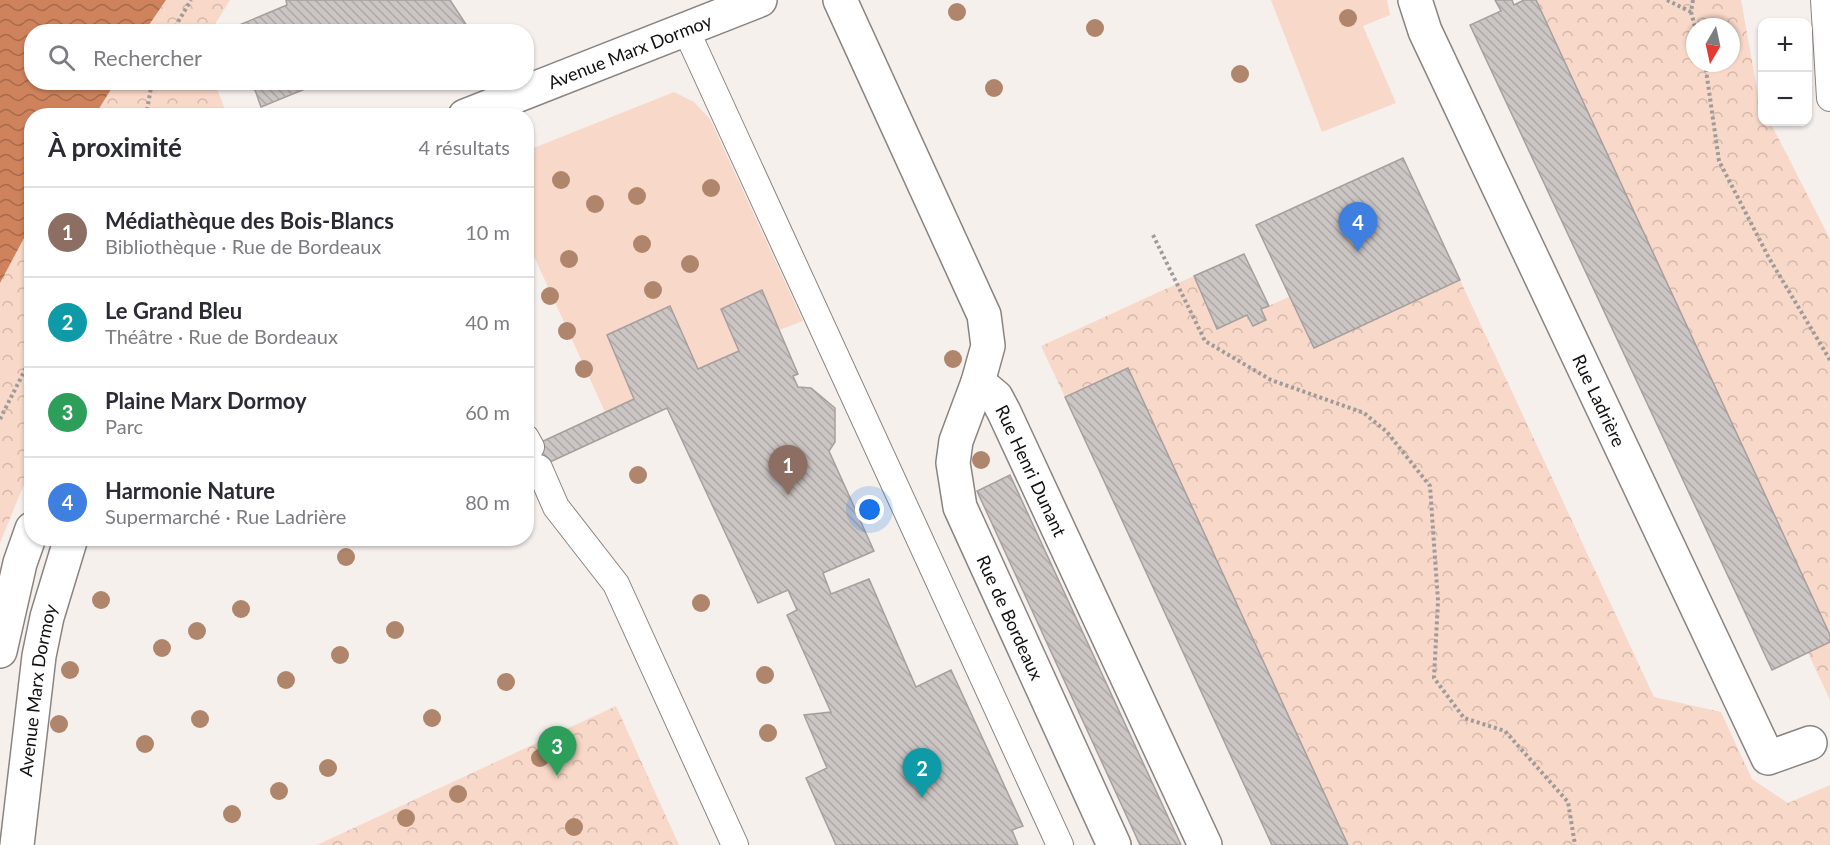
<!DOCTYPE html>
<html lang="fr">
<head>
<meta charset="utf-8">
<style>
	:root { --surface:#fff; --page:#f7f7f7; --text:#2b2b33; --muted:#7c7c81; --line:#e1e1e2; --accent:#3a7e71 }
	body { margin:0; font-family:Lato,sans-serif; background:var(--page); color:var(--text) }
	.controls { position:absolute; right:18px; top:18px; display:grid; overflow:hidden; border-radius:12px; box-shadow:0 2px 4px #0004 }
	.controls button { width:54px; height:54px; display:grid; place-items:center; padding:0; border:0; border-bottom:2px solid var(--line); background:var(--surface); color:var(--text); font:30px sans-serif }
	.compass { position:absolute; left:1686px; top:18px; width:54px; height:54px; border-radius:50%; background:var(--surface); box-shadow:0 2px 4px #0004; rotate:189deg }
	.you { position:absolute; left:870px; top:510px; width:21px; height:21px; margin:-15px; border:4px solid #fff; border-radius:50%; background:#1a73e8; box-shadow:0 0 0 9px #1a73e833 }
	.badge { display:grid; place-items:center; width:39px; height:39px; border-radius:50%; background:var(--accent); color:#fff; font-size:20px; font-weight:700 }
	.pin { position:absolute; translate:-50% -50px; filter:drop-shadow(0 2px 3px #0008) }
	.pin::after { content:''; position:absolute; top:32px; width:21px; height:18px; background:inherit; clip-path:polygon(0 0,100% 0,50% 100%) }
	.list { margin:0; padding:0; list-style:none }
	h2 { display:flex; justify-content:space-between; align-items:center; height:78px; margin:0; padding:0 24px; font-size:26px }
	h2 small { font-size:20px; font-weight:400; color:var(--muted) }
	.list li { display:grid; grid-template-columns:39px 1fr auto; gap:18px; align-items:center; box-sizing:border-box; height:90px; padding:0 24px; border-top:2px solid var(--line) }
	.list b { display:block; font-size:22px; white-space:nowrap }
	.list p { margin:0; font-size:20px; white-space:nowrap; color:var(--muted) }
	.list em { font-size:20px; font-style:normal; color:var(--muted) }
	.icon { flex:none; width:33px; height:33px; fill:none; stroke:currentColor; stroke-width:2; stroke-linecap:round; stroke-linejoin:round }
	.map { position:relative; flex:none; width:1830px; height:845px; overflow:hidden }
	.search { position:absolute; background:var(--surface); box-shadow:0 2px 4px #0004; left:24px; top:24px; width:510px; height:66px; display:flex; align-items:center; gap:15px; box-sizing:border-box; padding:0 21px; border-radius:24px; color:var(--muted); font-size:22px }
	.panel { position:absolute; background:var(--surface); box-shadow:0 2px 4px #0004; left:24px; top:108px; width:510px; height:438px; border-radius:24px }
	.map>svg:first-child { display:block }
	.grass { fill:#f8d8c8 }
	.park { fill:url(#park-crowns); fill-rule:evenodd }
	.water { fill:url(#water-waves) }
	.building { fill:url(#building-back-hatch); stroke:#a59f9d; stroke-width:1.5 }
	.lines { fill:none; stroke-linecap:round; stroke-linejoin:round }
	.lane-casing { stroke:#8a8481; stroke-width:28 }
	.street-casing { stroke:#8a8481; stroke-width:36 }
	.path { stroke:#a09b99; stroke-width:4; stroke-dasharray:3 3; stroke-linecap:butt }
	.lane { stroke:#fff; stroke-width:26 }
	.street { stroke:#fff; stroke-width:33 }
	.tree { fill:#af866b }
	.labels { text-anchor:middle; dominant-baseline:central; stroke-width:6; stroke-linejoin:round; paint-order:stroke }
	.street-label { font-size:18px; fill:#12100f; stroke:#f6f0ed }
</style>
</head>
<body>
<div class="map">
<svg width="1830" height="845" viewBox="0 0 1830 845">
	<defs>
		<pattern id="park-crowns" width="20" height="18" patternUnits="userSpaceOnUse" patternTransform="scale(1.5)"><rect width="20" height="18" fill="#f8d8c8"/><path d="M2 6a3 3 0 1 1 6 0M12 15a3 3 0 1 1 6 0" fill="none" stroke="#d4b8ab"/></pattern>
		<pattern id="water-waves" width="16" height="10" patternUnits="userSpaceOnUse" patternTransform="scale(1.5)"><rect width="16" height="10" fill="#cf835c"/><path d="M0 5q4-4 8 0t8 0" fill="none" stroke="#a76a4a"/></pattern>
		<pattern id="building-back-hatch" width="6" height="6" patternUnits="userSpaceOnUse" patternTransform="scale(1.5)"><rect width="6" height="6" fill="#cbc5c3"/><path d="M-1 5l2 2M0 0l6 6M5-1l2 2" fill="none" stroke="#ada8a6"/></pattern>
	</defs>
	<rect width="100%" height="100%" fill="#f6f0ed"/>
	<path class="grass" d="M1271,0H1387L1390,15L1363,26L1396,103L1322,132Z
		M674,92L694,102L710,119L803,321L779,330L761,290L721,309L739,351L698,369L670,307L607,335L634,399L605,412L527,241L526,151Z"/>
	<path class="park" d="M166,0H230L211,31L145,32Z
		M1536,0H1741L1759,100L1762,107V122H1770L1830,239V635ZM1695,27H1731V63H1695Z
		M115,82L215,83L227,115L95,116Z
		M31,225V467L0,543V283Z
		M1194,276L1217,329L1247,315L1254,326L1266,320L1261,309L1289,297L1314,348L1460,280L1654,697L1721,712L1752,779L1788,803L1830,785V845H1348L1128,368L1065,397L1041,346Z
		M1830,642V700L1808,653Z
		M616,706L679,845H317Z"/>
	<path class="water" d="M0,0H166L145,31L32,32V82L115,83L95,115L32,116L31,225L0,283Z"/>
	<path class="building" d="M286,0H450L467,26L452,32H231L230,29L287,5Z
		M1495,0H1512L1514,5L1524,0H1536L1830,635V642L1772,670L1470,25L1501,11Z
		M238,82H322L261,107L255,90Z
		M1403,158L1460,280L1314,348L1256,225Z
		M1244,254L1269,306L1261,309L1266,320L1253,326L1247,315L1217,329L1194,276Z
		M762,290L798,374L793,376L798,387L811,388L835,408V442L829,451L874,551L823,573L831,594L869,579L916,687L951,670L1023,826L1012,830L1018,845H836L806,778L827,768L804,715L831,712L787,615L797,610L788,590L758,603L667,408L526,473V449L634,399L607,335L670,306L698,369L739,351L721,309Z
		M1128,368L1348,845H1272L1104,481L1065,397Z
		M1010,475L1181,845H1140L977,491Z"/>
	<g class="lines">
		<g class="lane-casing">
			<path id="lane" d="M1824,0L1830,98
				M686,30L1060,845
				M526,438L531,447
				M539,468L556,507L616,584L735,845"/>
		</g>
		<g class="street-casing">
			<g id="street">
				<path id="s1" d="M840,0L984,315L988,346L978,382L956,441L953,463L960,507L1114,845"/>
				<path id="s2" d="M1415,0L1425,31L1768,758L1810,743"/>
				<path id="s3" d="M465,116L760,0"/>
				<path id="s4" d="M978,382L996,397L1004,412L1205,845"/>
				<path d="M0,651L20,563L32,529"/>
				<path id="s5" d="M17,845L39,656L47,617L71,538"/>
			</g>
		</g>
		<path class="path" d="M1667,0L1691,12
			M1693,0L1691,12L1695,27
			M172,32L191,0
			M1705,63L1719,161L1769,258L1830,360
			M146,116L152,82
			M1153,235L1205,341L1271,380L1364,413L1387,432L1430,486L1438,601L1434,678L1464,718L1505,731L1568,802L1575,845
			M0,419L32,356"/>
		<use href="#lane" class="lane"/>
		<use href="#street" class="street"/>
	</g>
	<g class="tree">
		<circle cx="957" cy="12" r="9"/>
		<circle cx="1348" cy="18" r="9"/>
		<circle cx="1095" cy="28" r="9"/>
		<circle cx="1240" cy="74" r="9"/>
		<circle cx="994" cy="88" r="9"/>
		<circle cx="561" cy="180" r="9"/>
		<circle cx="711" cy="188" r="9"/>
		<circle cx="637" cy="196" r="9"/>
		<circle cx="595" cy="204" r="9"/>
		<circle cx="642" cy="244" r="9"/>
		<circle cx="569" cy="259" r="9"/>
		<circle cx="690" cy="264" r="9"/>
		<circle cx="653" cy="290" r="9"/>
		<circle cx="550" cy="296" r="9"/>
		<circle cx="567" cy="331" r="9"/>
		<circle cx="953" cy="359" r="9"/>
		<circle cx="584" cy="369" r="9"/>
		<circle cx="981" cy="460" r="9"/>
		<circle cx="638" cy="475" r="9"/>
		<circle cx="346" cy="557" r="9"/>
		<circle cx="101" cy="600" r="9"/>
		<circle cx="701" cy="603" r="9"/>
		<circle cx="241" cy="609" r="9"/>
		<circle cx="395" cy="630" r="9"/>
		<circle cx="197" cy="631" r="9"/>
		<circle cx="162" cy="648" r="9"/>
		<circle cx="340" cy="655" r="9"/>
		<circle cx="70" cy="670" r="9"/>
		<circle cx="765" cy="675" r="9"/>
		<circle cx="286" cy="680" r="9"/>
		<circle cx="506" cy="682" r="9"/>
		<circle cx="432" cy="718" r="9"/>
		<circle cx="200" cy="719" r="9"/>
		<circle cx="59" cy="724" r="9"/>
		<circle cx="768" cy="733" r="9"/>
		<circle cx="145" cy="744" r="9"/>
		<circle cx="540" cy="758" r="9"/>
		<circle cx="328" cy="768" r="9"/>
		<circle cx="279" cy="791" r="9"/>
		<circle cx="458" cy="794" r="9"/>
		<circle cx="232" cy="814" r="9"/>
		<circle cx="406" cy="818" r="9"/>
		<circle cx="574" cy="827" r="9"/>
	</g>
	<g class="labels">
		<g class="street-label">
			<text stroke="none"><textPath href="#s3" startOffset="177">Avenue Marx Dormoy</textPath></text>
			<text stroke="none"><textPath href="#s2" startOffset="441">Rue Ladrière</textPath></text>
			<text stroke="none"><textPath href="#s4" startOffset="105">Rue Henri Dunant</textPath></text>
			<text stroke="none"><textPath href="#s1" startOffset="666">Rue de Bordeaux</textPath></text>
			<text stroke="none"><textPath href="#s5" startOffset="156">Avenue Marx Dormoy</textPath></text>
		</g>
	</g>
</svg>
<div class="controls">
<button>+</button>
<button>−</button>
</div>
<svg class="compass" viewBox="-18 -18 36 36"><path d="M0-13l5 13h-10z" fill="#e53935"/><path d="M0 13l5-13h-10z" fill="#7c7c81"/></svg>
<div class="you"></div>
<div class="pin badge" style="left:788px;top:495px;background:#8d6e63">1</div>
<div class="pin badge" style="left:922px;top:798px;background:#0f9aa8">2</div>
<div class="pin badge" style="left:557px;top:776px;background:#2e9e5b">3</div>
<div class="pin badge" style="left:1358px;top:252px;background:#3f7fe0">4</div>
<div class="search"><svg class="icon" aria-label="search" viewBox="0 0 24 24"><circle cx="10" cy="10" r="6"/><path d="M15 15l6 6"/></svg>Rechercher</div>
<section class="panel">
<h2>À proximité<small>4 résultats</small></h2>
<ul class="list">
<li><span class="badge" style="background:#8d6e63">1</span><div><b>Médiathèque des Bois-Blancs</b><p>Bibliothèque · Rue de Bordeaux</p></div><em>10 m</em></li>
<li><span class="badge" style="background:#0f9aa8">2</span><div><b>Le Grand Bleu</b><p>Théâtre · Rue de Bordeaux</p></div><em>40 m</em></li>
<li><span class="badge" style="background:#2e9e5b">3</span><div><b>Plaine Marx Dormoy</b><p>Parc</p></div><em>60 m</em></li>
<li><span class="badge" style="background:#3f7fe0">4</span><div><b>Harmonie Nature</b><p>Supermarché · Rue Ladrière</p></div><em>80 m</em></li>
</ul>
</section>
</div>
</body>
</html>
